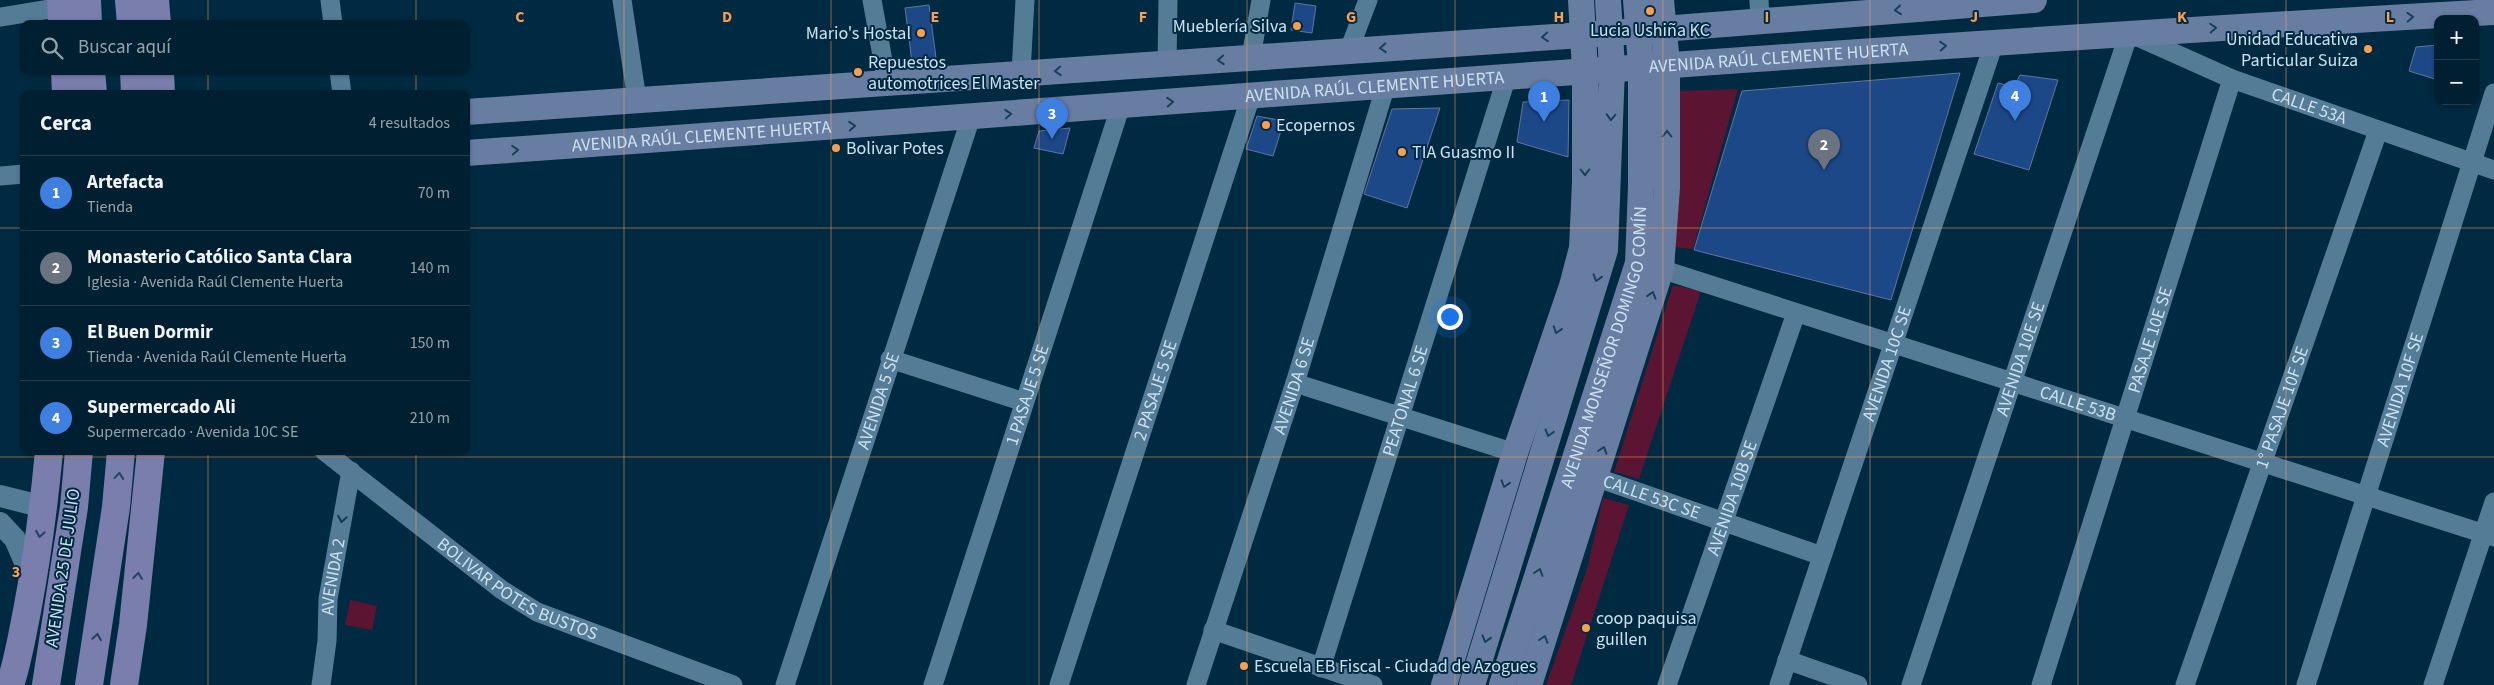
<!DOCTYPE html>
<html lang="es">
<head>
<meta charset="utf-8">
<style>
	:root { --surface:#002031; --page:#0e2d3d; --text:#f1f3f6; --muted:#95a3ab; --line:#223e4d; --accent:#2563eb }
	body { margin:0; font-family:"Source Sans 3",sans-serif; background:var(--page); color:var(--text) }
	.controls { position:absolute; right:15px; top:15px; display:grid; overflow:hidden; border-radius:10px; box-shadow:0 1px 4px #0004 }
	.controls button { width:45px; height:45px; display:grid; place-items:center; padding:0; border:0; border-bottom:1px solid var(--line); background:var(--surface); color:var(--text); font:25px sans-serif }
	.you { position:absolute; left:1449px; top:316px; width:18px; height:18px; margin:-12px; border:4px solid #fff; border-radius:50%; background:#1a73e8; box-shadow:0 0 0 8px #1a73e833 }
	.badge { display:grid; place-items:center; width:32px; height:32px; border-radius:50%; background:var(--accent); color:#fff; font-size:16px; font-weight:700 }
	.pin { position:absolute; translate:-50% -41px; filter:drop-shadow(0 1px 2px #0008) }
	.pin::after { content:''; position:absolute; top:26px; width:18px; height:15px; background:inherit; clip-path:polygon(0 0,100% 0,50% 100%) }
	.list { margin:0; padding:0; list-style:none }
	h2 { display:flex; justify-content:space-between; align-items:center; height:65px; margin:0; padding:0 20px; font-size:21px }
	h2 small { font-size:16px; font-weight:400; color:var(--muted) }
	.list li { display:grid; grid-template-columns:32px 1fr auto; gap:15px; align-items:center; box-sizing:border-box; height:75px; padding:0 20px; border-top:1px solid var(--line) }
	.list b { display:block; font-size:19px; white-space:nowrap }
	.list p { margin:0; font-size:16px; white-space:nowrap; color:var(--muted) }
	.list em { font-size:16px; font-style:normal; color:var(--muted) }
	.icon { flex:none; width:28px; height:28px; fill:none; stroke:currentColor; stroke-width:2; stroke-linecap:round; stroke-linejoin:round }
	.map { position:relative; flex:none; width:2494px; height:685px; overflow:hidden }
	.search { position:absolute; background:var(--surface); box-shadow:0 1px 4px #0004; left:20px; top:20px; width:450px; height:55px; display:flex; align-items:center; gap:12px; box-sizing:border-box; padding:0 18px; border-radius:10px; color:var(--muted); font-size:19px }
	.panel { position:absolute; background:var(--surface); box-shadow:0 1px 4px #0004; left:20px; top:90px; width:450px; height:365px; border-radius:10px }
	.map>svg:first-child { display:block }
	.green { fill:#5b1533 }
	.building { fill:#1d4888; stroke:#5f769a }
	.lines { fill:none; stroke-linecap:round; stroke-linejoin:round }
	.minor { stroke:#547c97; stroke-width:19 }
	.tertiary { stroke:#547c97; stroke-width:22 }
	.secondary { stroke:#677da2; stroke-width:26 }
	.primary { stroke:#7a7ead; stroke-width:28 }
	.oneway { stroke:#1a3f59 }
	.oneway2 { stroke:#254361 }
	.oneway3 { stroke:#113a52 }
	.grid { fill:none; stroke:#fb9e50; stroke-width:1; stroke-opacity:0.55 }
	.poi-dot { fill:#fb9e50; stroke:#002a41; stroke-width:2 }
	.labels { text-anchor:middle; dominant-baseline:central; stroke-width:4; stroke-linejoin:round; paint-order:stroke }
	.poi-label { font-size:18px; fill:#cbe1f0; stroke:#002a41; text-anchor:start }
	.street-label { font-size:18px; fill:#cbe1f0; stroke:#002a41 }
	.grid-label { font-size:16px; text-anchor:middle; font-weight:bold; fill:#fb9e50; stroke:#002a41; stroke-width:4; stroke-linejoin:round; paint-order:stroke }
</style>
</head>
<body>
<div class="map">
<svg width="2494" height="685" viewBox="0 0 2494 685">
	<rect width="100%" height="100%" fill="#002a41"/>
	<path class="green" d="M1738,89L1693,249L1673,247L1679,168L1680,91Z
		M1673,285L1701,291L1639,479L1614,472Z
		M1603,498L1629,505L1571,685H1546L1587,569Z
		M350,600L377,606L372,630L345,625Z"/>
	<path class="building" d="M1295,3L1316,6L1312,33L1291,30Z
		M929,5L936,58L912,62L905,8Z
		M2438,45V70L2435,79L2409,71L2416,47Z
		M1960,73L1891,300L1694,250L1742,91Z
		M2020,75L2058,80L2029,170L1974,154L1998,83L2014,87Z
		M1569,100L1568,157L1517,142L1523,102Z
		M1440,108L1407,208L1364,194L1392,109Z
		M1257,116L1284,121L1273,156L1246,149Z
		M1070,128L1063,154L1034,148L1039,131Z"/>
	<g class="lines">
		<g class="minor">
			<path d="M330,0L333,24"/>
			<path d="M622,0L637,100"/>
			<path d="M872,0L887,83"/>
			<path d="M1759,0L1760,21"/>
			<path d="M0,17L62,7"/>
			<path d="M1349,50L1368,0"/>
			<path d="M1251,57L1261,0"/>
			<path d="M1167,63L1168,0"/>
			<path d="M339,71L342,94"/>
			<path d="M1021,73L1025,0"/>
			<path d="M0,176L24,174"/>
			<path id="s1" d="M1661,269L2494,537"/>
			<path d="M890,359L1024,402"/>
			<path d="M1295,383L1515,453"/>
			<path id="s2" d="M324,451L502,590L537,612L733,685"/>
			<path id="s3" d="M1595,477L1822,556"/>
			<path d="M1213,630L1373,685"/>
			<path d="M1787,660L1858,685"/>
			<path id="s4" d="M1321,668L1507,76"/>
			<path id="s5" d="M321,685L327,641L328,599L351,471"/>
			<path id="s6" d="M785,685L971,117"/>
			<path id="s7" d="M933,685L1121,105"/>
			<path id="s8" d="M1059,685L1251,96"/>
			<path id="s9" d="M1196,685L1295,383L1386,85"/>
			<path id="s10" d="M1667,685L1796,313"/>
			<path id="s11" d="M1779,685L1994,43"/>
			<path id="s12" d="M1911,685L2129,33L2232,79L2494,170"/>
			<path id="s13" d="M2041,685L2232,79"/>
			<path id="s14" d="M2185,685L2378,131"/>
			<path id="s15" d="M2306,685L2494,93"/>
			<path d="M2433,685L2494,502"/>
		</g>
		<path class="tertiary" d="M0,496L44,507
			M0,523L15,539L33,581"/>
		<g class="secondary">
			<path d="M466,112L1611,33L2034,0"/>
			<path id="s16" d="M466,153C1142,105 1817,50 2494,12"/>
			<path d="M1444,685L1515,453L1572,286L1582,248L1585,182V70L1581,0"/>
			<path d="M1472,685L1605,250L1612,68L1608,0"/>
			<path id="s17" d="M1502,685L1638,263L1641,187V66L1636,0"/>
			<path d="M1529,685L1661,269L1667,187V64L1661,0"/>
		</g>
		<path class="primary" d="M61,0L62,24
			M87,0L88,24
			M129,0L131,24
			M155,0L157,24
			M65,71L66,94
			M91,71L93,94
			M134,71L135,94
			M160,71L161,94
			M10,685C18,661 22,636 27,611C37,558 44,505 49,451
			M46,685L74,507L79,451
			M89,685L116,507L121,451
			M124,685L133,625L151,451"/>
	</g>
	<defs><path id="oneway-chevron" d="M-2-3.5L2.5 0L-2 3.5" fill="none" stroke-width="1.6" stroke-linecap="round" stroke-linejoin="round" transform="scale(1.25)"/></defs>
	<g class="oneway">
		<use href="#oneway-chevron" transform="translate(1898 10) rotate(175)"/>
		<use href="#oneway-chevron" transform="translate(2410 17) rotate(-3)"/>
		<use href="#oneway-chevron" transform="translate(2213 28) rotate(-3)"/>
		<use href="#oneway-chevron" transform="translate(1545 37) rotate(176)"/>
		<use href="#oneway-chevron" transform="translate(1943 46) rotate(-4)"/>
		<use href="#oneway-chevron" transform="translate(1383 48) rotate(176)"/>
		<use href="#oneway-chevron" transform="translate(1221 60) rotate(176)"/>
		<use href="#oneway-chevron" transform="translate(1058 71) rotate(176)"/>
		<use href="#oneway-chevron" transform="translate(1170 102) rotate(-4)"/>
		<use href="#oneway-chevron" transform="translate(1008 114) rotate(-4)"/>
		<use href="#oneway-chevron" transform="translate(1611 117) rotate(92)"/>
		<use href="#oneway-chevron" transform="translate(852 126) rotate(-4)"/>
		<use href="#oneway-chevron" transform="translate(1667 134) rotate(-90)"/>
		<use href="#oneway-chevron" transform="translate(515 150) rotate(-4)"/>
		<use href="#oneway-chevron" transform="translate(1585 172) rotate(90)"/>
		<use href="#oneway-chevron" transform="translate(1597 278) rotate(107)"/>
		<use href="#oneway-chevron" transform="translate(1652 295) rotate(-73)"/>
		<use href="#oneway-chevron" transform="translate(1557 330) rotate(109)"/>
		<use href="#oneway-chevron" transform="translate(1549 433) rotate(107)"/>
		<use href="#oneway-chevron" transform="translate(1603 450) rotate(-72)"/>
		<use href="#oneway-chevron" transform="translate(1505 484) rotate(107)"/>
		<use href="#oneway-chevron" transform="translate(1539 572) rotate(-72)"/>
		<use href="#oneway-chevron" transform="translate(1486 639) rotate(107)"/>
		<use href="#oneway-chevron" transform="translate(1544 639) rotate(-72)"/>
	</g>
	<g class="oneway2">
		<use href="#oneway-chevron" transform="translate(119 476) rotate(-85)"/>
		<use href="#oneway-chevron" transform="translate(40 534) rotate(99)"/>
		<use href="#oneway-chevron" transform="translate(138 576) rotate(-84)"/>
		<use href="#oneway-chevron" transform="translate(97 637) rotate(-81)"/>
	</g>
	<use class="oneway3" href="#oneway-chevron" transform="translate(342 519) rotate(100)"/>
	<path class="grid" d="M208,0V24M416,0V24M624,0V685M831,0V685M1039,0V685M1247,0V685M1455,0V685M1663,0V685M1870,0V685M2078,0V685M2286,0V685M208,71V94M416,71V94M0,228H24M466,228H2494M208,451V685M416,451V685M0,457H2494"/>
	<g class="poi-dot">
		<circle cx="1650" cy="11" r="5"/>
		<circle cx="1297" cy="26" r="5"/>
		<circle cx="921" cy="33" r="5"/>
		<circle cx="2368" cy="49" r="5"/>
		<circle cx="858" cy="72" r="5"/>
		<circle cx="1266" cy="125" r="5"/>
		<circle cx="836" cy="148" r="5"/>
		<circle cx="1402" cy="152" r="5"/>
		<circle cx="1586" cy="628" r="5"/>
		<circle cx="1244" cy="666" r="5"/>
	</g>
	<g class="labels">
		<g class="poi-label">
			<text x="1287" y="26" text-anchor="end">Mueblería Silva</text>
			<text x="1650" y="30" text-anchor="middle">Lucia Ushiña KC</text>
			<text x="911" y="33" text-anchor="end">Mario's Hostal</text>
			<text x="2358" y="39" text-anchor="end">Unidad Educativa<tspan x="2358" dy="21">Particular Suiza</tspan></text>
			<text x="868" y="62">Repuestos<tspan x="868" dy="21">automotrices El Master</tspan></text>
			<text x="1276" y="125">Ecopernos</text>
			<text x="846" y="148">Bolivar Potes</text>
			<text x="1412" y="152">TIA Guasmo II</text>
			<text x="1596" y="618">coop paquisa<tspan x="1596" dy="21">guillen</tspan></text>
			<text x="1254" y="666">Escuela EB Fiscal - Ciudad de Azogues</text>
		</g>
		<g class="street-label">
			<text stroke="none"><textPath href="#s16" startOffset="1316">AVENIDA RAÚL CLEMENTE HUERTA</textPath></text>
			<text stroke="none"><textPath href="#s16" startOffset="911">AVENIDA RAÚL CLEMENTE HUERTA</textPath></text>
			<text stroke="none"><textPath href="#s12" startOffset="882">CALLE 53A</textPath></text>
			<text stroke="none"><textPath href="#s16" startOffset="236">AVENIDA RAÚL CLEMENTE HUERTA</textPath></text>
			<text stroke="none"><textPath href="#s13" startOffset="362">PASAJE 10E SE</textPath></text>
			<text stroke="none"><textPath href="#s17" startOffset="354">AVENIDA MONSEÑOR DOMINGO COMÍN</textPath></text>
			<text stroke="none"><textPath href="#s12" startOffset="344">AVENIDA 10E SE</textPath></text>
			<text stroke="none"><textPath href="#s11" startOffset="339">AVENIDA 10C SE</textPath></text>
			<text stroke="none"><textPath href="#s9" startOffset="315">AVENIDA 6 SE</textPath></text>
			<text stroke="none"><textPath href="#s15" startOffset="310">AVENIDA 10F SE</textPath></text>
			<text stroke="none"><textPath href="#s8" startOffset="310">2 PASAJE 5 SE</textPath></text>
			<text stroke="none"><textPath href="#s7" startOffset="305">1 PASAJE 5 SE</textPath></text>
			<text stroke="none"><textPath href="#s6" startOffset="299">AVENIDA 5 SE</textPath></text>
			<text stroke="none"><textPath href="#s4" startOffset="280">PEATONAL 6 SE</textPath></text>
			<text stroke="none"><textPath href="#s1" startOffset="438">CALLE 53B</textPath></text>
			<text stroke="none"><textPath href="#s14" startOffset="294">1° PASAJE 10F SE</textPath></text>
			<text stroke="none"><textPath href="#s3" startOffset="60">CALLE 53C SE</textPath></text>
			<text stroke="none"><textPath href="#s10" startOffset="198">AVENIDA 10B SE</textPath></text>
			<text transform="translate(63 568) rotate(-82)">AVENIDA 25 DE JULIO</text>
			<text stroke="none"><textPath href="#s5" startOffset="109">AVENIDA 2</textPath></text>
			<text stroke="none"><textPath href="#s2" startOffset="239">BOLIVAR POTES BUSTOS</textPath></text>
		</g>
	</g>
	<g class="grid-label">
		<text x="520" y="22">C</text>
		<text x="727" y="22">D</text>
		<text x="935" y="22">E</text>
		<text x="1143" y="22">F</text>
		<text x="1351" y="22">G</text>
		<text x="1559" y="22">H</text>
		<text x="1767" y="22">I</text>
		<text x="1974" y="22">J</text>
		<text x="2182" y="22">K</text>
		<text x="2390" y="22">L</text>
		<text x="16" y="577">3</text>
	</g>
</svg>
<div class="controls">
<button>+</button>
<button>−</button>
</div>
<div class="you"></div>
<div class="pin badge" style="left:1544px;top:122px;background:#3f7fe0">1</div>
<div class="pin badge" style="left:1824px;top:170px;background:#6b7280">2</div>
<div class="pin badge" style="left:1052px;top:139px;background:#3f7fe0">3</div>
<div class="pin badge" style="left:2015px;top:121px;background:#3f7fe0">4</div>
<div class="search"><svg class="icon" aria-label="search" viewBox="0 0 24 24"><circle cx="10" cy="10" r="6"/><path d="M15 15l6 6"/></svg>Buscar aquí</div>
<section class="panel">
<h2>Cerca<small>4 resultados</small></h2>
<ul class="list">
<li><span class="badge" style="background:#3f7fe0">1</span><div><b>Artefacta</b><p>Tienda</p></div><em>70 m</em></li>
<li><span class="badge" style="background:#6b7280">2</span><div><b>Monasterio Católico Santa Clara</b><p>Iglesia · Avenida Raúl Clemente Huerta</p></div><em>140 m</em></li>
<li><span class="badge" style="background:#3f7fe0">3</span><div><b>El Buen Dormir</b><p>Tienda · Avenida Raúl Clemente Huerta</p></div><em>150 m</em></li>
<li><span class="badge" style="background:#3f7fe0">4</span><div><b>Supermercado Ali</b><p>Supermercado · Avenida 10C SE</p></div><em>210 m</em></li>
</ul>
</section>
</div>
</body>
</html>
